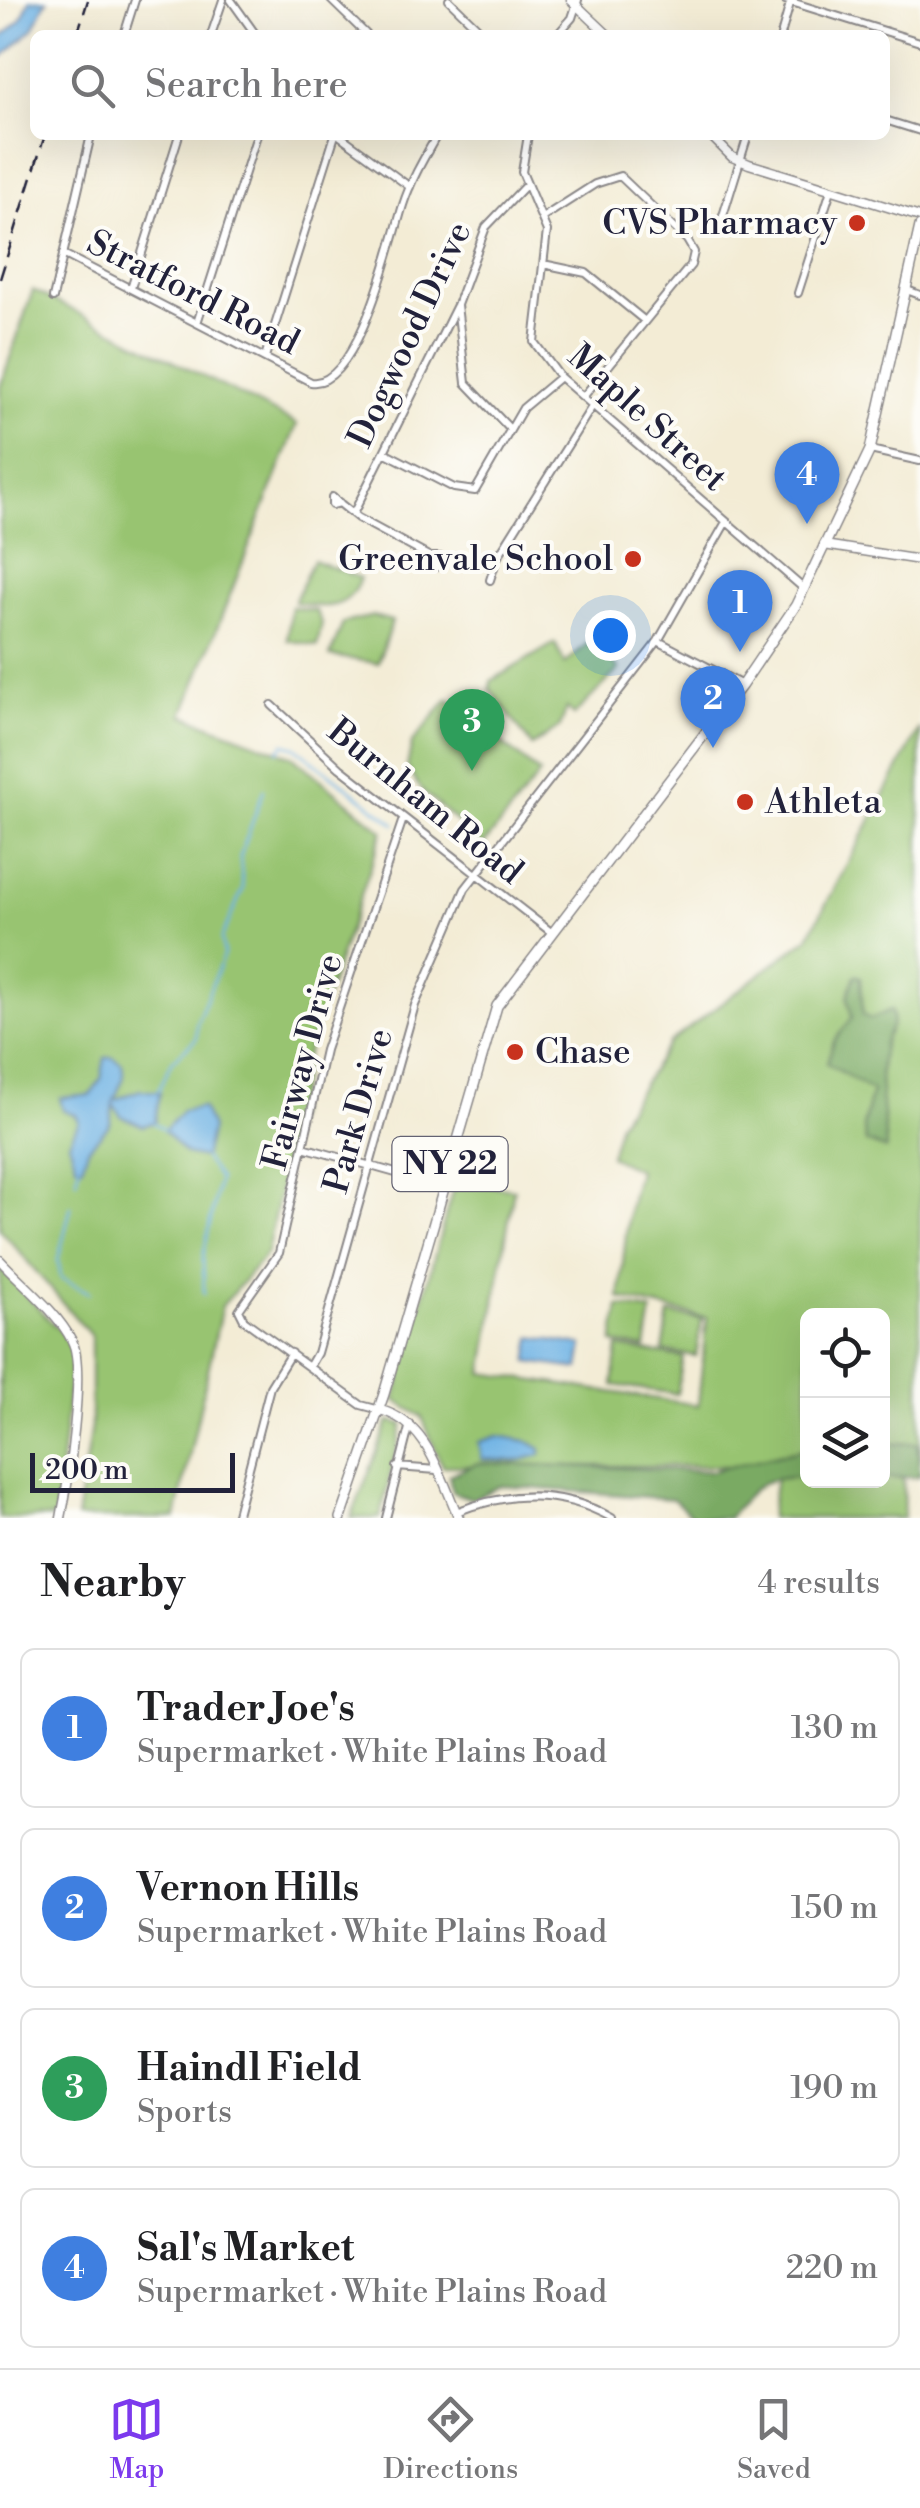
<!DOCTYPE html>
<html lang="en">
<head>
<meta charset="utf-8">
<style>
	:root { --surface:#fff; --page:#f6f6f6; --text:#202124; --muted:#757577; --line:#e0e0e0; --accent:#7c3aed }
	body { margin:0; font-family:"Libre Bodoni",serif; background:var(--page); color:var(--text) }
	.controls { position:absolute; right:30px; bottom:30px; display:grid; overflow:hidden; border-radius:15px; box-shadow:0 10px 40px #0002 }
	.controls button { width:90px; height:90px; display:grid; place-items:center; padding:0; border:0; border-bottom:2px solid var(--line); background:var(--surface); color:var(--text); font:50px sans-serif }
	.scale { position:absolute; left:30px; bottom:25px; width:205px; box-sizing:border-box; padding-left:10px; border:5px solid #22223b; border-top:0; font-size:28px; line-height:35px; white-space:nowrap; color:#22223b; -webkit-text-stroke:8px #fdfcf7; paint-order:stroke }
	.you { position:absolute; left:610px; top:635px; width:35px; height:35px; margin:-25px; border:8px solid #fff; border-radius:50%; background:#1a73e8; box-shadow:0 0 0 15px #1a73e833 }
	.badge { display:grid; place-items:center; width:65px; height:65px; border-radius:50%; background:var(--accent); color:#fff; font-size:32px; font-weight:700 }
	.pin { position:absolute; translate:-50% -82px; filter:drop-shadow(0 2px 5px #0008) }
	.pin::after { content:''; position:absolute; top:52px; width:35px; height:30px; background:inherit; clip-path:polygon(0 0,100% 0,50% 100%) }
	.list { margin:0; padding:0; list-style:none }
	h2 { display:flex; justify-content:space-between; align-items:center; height:130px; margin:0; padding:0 40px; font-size:42px }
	h2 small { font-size:32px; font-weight:400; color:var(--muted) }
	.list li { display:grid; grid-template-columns:65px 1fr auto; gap:30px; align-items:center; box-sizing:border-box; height:160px; margin:0 20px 20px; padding:0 20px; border:2px solid var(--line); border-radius:15px }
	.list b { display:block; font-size:38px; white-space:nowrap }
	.list p { margin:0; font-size:32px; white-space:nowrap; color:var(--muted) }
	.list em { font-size:32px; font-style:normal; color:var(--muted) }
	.icon { flex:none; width:55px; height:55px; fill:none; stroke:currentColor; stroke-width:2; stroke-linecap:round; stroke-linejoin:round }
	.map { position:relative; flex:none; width:920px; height:1518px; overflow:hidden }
	.search { position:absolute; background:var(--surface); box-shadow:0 10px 40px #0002; left:30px; right:30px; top:30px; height:110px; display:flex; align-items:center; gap:25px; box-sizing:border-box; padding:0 35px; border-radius:15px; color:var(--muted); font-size:38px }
	.sheet { height:850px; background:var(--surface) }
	nav { display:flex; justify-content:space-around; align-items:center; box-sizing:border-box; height:140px; border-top:2px solid var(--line); background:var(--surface); font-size:28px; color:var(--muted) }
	nav a { display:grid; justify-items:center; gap:5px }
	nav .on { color:var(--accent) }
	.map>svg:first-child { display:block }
	.green { fill:#98c471; stroke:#5d7356; stroke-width:2.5 }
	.forest { fill:#7aaa63; stroke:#4e664f; stroke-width:2.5 }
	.water { fill:#6eb2e4; stroke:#486a90; stroke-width:2.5 }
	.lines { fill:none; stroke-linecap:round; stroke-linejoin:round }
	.stream { stroke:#6eb2e4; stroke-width:2.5 }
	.street-casing { stroke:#8a8788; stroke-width:10 }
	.secondary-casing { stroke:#8a8788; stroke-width:11 }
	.primary-casing { stroke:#8a8788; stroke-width:12 }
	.street { stroke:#fff; stroke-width:6 }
	.secondary { stroke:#fff; stroke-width:8 }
	.primary { stroke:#fff; stroke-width:9 }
	.rail { stroke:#22223b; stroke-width:2.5; stroke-dasharray:15 8; stroke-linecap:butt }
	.poi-dot { fill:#c8321e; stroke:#fdfcf7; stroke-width:4 }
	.labels { text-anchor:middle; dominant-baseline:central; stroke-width:8; stroke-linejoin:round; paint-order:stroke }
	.shield { fill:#fdfcf7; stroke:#646373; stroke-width:2.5 }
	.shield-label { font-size:32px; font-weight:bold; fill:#22223b }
	.poi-label { font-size:35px; fill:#22223b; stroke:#fdfcf7; text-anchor:end }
	.street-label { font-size:35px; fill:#22223b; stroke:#fdfcf7 }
</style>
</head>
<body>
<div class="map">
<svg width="920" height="1518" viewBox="0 0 920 1518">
	<rect width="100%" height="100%" fill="#fdfcf7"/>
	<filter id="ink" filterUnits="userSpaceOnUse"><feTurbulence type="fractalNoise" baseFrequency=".01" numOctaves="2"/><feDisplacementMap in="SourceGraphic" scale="20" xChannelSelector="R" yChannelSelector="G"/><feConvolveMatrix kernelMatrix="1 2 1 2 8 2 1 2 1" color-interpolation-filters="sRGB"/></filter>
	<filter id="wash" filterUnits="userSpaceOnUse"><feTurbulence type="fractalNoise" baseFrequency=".0048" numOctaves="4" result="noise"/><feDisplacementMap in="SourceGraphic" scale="40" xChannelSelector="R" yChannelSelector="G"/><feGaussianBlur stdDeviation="2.25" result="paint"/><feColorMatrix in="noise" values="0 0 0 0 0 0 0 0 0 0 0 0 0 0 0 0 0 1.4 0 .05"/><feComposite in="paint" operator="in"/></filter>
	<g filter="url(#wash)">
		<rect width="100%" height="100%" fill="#f3ecd5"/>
		<path class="green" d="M33,290L297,424L183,715L292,756L383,831L307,1053L267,1253L222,1306L176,1518H77L91,1425V1336L0,1229V387Z
			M313,560L360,578C350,611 323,609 294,602Z
			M291,607L316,611L322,623L317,646L287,640Z
			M373,616L392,621L378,663L330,656L343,623Z
			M590,641L619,669L574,715L567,708L560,727L532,746L490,689L491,681L555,643L565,664Z
			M448,699L540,774L483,846L421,790L407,767L412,743Z
			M920,728V1458L883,1461L882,1316H808L807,1466H442L422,1417L395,1400L455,1181L514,1189L483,1373L698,1405L707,1318L619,1298L629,1208L638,1170L610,1156L619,1122L669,1043L808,938Z
			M0,1268L62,1333L73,1355L55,1518H0Z
			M619,1306L652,1311L646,1348L613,1343Z
			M669,1314L702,1319L696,1356L663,1351Z
			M618,1347L683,1357L677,1394L613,1385Z
			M389,1421L403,1424L380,1518H351Z
			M776,1477L903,1478L904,1518H770Z"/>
		<path class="forest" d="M855,975L861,977L863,1015L871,1019L891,1010C897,1027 886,1031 883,1046C876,1078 885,1118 886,1150L866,1142L863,1126L872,1091L827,1063L834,1041L852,1018L848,997Z
			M917,1443L920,1477L883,1478V1444Z
			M807,1448V1477C759,1477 757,1484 728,1518H694L673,1499L501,1486L472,1499L452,1492L449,1475L478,1463L711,1471Z"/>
		<path class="water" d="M30,0H47L33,29L0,59V39L21,20Z
			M113,1057L122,1064L124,1077L114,1100L140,1090L160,1092L155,1122L143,1126L121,1116L113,1104L110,1124L88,1149L82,1167L76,1165L69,1142L79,1122L76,1115L63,1110L60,1098L91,1095L101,1079L105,1058Z
			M202,1107L211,1128L204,1158L186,1154L164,1131L182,1111Z
			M532,1337L583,1345L579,1369L528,1362Z
			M498,1436L527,1441L541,1449V1455L516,1461L482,1459L479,1442Z"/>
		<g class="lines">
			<path class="stream" d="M278,751L284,744L295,747L395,824
				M158,1091L173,1060L196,1039L197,1022L224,954L221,939L243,889L240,857L264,789
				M154,1123L164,1130
				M77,1180L79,1166
				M71,1207L58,1260L61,1278L90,1293
				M204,1294L203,1257L219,1179L204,1158"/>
		</g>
	</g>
	<g filter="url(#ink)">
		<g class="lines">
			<g class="street-casing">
				<path id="street" d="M231,0L256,35
					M331,0L367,35
					M449,0L485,35
					M785,0L920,42
					M124,35L135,0
					M211,35L223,0
					M557,35L572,18L578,0
					M781,35L791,0
					M885,120L920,131
					M339,135L410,187
					M528,135L522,172L547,231L534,342L560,377L803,588
					M542,218L595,184L620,176L687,240L694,252L691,265L583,397
					M722,219L748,135
					M63,254L311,382C358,389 392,240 403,205C411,180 424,158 437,135
					M543,264L586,273L645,321
					M131,288L179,135
					M907,290L920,295
					M798,293L831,190
					M53,298L91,135
					M457,305L466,383L509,428
					M197,323L257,135
					M265,357L335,135
					M870,450L920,461
					M384,452L454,488L475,491L523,408L560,377
					M340,503L332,505V497L358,518L430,557L436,567L442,564L440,557H430
					M353,514L457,305L486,227L525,186
					M490,580L497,558L593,405
					M658,641L742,685
					M272,705L340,768L551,932
					M303,1147L435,1184L445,1181
					M309,1367L317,1353L415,1005L465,889L658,641L726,522
					M380,1410L361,1405L244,1320L239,1310L279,1253L325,1050L403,819
					M397,1467L437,1470
					M456,1512C509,1491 561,1489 612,1518
					M236,1518L270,1387L291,1353
					M386,1518L410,1424"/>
			</g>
			<g class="secondary-casing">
				<path id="secondary" d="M571,0L608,35
					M710,135L732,157L749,164L920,217
					M824,545L920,560
					M0,1260C23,1285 57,1311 72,1341C86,1367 68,1485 61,1518
					M380,1410C428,1422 440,1477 459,1518"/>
			</g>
			<g class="primary-casing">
				<path id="primary" d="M341,1518L384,1394L497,1006L742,685L796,605L870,450L920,226"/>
			</g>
			<use href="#street" class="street"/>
			<use href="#secondary" class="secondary"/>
			<use href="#primary" class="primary"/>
			<path class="rail" d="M77,35L88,0
				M0,279L45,135"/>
		</g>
	</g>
	<g class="poi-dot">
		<circle cx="857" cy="223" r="10"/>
		<circle cx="633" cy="559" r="10"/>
		<circle cx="745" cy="802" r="10"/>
		<circle cx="515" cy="1052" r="10"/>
	</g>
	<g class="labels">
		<rect class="shield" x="392.5" y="1137" width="115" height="54" rx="8"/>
		<g class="shield-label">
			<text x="450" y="1164">NY 22</text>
		</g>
		<g class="poi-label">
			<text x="837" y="223">CVS Pharmacy</text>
			<text x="613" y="559">Greenvale School</text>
			<text x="765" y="802" text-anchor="start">Athleta</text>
			<text x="535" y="1052" text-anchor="start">Chase</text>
		</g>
		<g class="street-label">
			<text transform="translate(193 293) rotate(27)">Stratford Road</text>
			<text transform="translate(410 335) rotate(-65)">Dogwood Drive</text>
			<text transform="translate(647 418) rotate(42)">Maple Street</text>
			<text transform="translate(425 802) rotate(39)">Burnham Road</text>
			<text transform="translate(303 1062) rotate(-75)">Fairway Drive</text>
			<text transform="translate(359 1111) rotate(-74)">Park Drive</text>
		</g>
	</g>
</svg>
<div class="controls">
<button><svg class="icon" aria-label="locate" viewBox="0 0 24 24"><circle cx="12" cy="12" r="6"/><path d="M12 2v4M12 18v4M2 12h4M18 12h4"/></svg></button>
<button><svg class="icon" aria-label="layers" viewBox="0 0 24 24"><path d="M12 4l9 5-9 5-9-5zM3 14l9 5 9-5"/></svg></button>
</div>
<div class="scale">200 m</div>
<div class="you"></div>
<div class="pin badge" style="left:740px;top:652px;background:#3f7fe0">1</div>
<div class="pin badge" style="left:713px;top:748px;background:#3f7fe0">2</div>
<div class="pin badge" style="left:472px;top:771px;background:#2e9e5b">3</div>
<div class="pin badge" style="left:807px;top:524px;background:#3f7fe0">4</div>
<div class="search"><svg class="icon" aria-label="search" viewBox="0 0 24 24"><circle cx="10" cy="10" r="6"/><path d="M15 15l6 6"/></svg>Search here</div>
</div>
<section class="sheet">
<h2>Nearby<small>4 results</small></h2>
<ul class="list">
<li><span class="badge" style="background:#3f7fe0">1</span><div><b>Trader Joe's</b><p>Supermarket · White Plains Road</p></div><em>130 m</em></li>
<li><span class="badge" style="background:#3f7fe0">2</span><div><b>Vernon Hills</b><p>Supermarket · White Plains Road</p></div><em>150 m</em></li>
<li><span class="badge" style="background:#2e9e5b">3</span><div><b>Haindl Field</b><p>Sports</p></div><em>190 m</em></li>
<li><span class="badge" style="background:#3f7fe0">4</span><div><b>Sal's Market</b><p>Supermarket · White Plains Road</p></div><em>220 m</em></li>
</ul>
</section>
<nav>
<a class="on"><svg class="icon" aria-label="map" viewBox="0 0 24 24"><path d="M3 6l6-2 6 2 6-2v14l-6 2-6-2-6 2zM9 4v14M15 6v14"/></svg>Map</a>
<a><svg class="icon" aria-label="directions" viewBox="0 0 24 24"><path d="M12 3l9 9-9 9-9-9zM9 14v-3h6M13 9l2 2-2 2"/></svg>Directions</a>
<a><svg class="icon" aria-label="saved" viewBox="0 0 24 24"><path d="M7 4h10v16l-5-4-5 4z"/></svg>Saved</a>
</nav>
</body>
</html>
